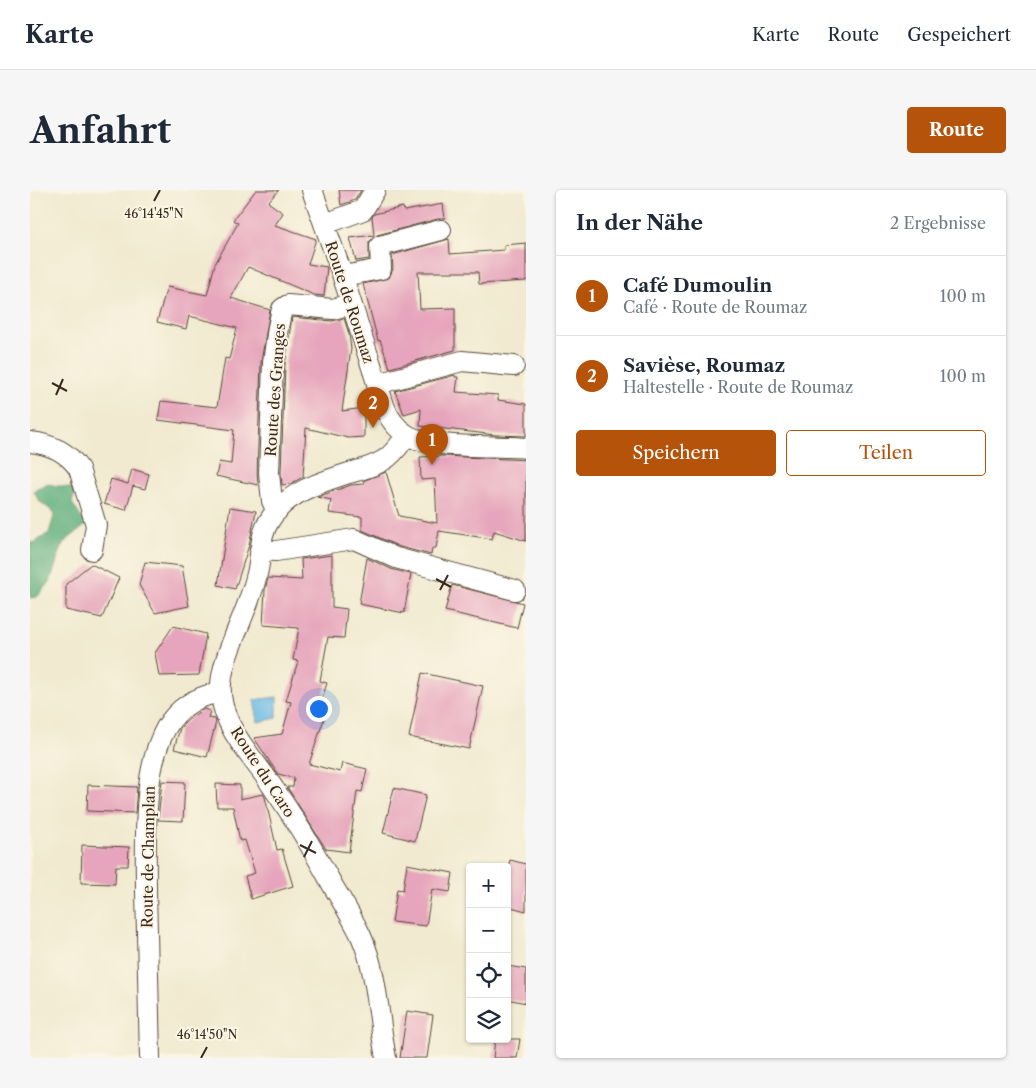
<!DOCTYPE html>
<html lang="de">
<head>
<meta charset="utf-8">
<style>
	:root { --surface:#fff; --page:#f6f6f7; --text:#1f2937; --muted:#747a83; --line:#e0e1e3; --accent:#b45309 }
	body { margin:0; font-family:"Libre Caslon Text",serif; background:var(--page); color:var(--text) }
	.controls { position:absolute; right:15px; bottom:15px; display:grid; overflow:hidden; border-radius:5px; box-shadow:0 1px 4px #0004 }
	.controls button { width:45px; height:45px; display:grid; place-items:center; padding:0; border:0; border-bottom:1px solid var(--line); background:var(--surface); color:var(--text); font:25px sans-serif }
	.you { position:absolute; left:288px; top:518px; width:18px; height:18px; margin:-12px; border:4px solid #fff; border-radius:50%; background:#1a73e8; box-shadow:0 0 0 8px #1a73e833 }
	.badge { display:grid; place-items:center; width:32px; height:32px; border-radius:50%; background:var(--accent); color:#fff; font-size:16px; font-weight:700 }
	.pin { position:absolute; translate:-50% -41px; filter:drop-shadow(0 1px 2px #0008) }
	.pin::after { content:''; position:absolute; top:26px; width:18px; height:15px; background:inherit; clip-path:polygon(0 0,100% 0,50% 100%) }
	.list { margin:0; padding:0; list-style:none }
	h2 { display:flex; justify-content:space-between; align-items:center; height:65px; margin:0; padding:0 20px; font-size:21px }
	h2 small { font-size:16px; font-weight:400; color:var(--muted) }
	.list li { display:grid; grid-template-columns:32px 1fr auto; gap:15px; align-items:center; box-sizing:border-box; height:80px; padding:0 20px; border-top:1px solid var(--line) }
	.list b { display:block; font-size:19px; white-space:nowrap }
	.list p { margin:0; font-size:16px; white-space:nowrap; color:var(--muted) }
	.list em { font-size:16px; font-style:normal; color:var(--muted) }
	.actions { display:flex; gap:10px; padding:15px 20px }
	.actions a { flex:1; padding:11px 0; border:1px solid var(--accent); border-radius:5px; text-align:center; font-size:18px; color:var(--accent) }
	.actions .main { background:var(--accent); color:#fff }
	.icon { flex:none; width:28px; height:28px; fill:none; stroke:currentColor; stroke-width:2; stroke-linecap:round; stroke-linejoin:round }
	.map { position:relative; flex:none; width:496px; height:868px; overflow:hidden; border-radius:5px }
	header { display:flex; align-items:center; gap:30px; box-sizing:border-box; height:70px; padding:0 25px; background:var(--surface); border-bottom:1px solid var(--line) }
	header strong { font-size:24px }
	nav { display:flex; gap:28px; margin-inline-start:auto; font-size:18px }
	.intro { display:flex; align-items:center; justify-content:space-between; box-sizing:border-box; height:120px; padding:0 30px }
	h1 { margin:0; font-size:35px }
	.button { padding:12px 22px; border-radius:5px; background:var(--accent); color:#fff; font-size:18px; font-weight:700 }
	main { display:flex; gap:30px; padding:0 30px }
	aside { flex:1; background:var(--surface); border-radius:5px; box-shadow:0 1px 4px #0004 }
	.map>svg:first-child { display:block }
	.forest { fill:#5dae7a; stroke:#4c6c4c }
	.water { fill:#6cbce7; stroke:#547382 }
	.building { fill:#e6a5bc }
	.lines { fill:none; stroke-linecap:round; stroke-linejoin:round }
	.minor-casing { stroke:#564739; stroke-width:22 }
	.minor { stroke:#fff; stroke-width:20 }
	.ticks { fill:none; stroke:#3b2a1e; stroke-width:2 }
	.labels { text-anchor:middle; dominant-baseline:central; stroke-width:4; stroke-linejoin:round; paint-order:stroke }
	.street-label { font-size:15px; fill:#3b2a1e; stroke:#fcf5e5 }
	.ticks-label { font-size:12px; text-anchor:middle; fill:#3b2a1e; stroke:#fcf5e5; stroke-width:4; stroke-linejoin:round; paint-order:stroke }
</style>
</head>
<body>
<header>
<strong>Karte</strong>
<nav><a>Karte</a><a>Route</a><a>Gespeichert</a></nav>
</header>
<div class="intro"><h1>Anfahrt</h1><a class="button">Route</a></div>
<main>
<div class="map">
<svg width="496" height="868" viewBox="0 0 496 868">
	<rect width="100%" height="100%" fill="#fcf5e5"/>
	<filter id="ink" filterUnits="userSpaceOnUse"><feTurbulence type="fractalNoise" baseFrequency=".02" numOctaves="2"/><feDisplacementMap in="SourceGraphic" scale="10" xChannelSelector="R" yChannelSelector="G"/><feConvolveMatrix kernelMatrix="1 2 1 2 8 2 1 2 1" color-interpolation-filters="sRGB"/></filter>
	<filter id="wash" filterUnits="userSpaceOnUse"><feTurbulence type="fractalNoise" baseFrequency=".0096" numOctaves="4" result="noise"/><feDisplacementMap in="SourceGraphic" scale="20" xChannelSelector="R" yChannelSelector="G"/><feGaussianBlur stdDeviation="1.12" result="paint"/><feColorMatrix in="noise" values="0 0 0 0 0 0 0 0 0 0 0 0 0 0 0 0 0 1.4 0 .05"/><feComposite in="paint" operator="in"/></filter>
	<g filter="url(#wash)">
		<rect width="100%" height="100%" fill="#f1ead0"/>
		<path class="forest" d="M17,294L46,299L42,313L56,335L33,353L20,392L7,407L0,408V352L4,353L19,343L25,323L9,311L4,301Z"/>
		<path class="water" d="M247,507V528L228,532L224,510Z"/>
		<g id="blocks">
			<path class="building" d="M226,0H249L238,12L253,23L245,35L286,49L278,74L297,77L294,106L284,105L218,77L201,108L240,120L231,172L227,283L228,295L186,286L189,272L201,274L204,240L128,230L131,211L187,217L195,168L199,169L207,138L159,126L156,139L127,132L137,97L177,105L185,74L208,33L203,30Z
				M309,0H331L325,10L311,15Z
				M413,14L415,29H408L347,45L339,52V69L326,71L320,48L344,45L342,27L344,24L373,17L374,21Z
				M419,49L420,64L474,60V55L496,53V91L449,94L448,82H388L390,119L425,118V160L360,178L350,150L348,151L333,94L359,88L363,79L362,65Z
				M262,127L302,131L314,128L319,144L321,159L312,221L334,218V247L318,248L276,238L273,287L260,294L252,295L251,283L255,174Z
				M425,185V187H428L426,202L468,205V210L496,214V246L466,245L390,236L391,219L374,224L365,201Z
				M413,266L496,270V351L464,341L462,349L409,341L406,358H402L401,365L370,357L332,340V327L299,323L301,310L287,307L321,295L334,294L333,291L356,282L369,326L407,333L405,289L391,290L390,267Z
				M102,279L119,284L115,299L103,296L96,320L74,314L81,289L98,294Z
				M200,317L226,321L219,355L205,399L188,395Z
				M302,365V417L317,419L314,448L298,447L290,491L297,493L289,518L297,520L279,574L310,582L312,573L337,579L332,602L327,601L319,662L296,659L257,597H263L264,588L248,584L224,548L252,544L261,512L256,511L268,471L263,470L269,438L233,435L235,400L238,388L272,390L271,369Z
				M337,368L361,379L381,384L374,423L329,414Z
				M115,372L152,376L159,416L125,423L109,395Z
				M61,374L89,388L72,428L36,420V394Z
				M422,395L493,413L487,438L415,421Z
				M143,436L176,444L169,485L129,486L125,463Z
				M392,483L453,496L439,559L379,547Z
				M174,519L180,521L178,528L185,529L186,532L177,567L144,559L150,538L160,528Z
				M132,591L155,592L153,631L128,630Z
				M186,594L210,595V609L233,604L235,607L247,660L252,659L263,696L221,709L215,686L225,683L215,650L210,651L203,617H187Z
				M58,595L107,597L105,623L57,621Z
				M364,598L396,605L385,651L353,643Z
				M52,655L99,657L98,676H86L85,694L51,693Z
				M480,670L496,674V721L477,716V681Z
				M377,674L423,683L420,702L402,699L396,736L362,732L367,699L373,700Z
				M477,776L496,779V813L477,809Z
				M377,821L403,825L397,868H370Z
				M465,849H490L487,868H463Z"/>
		</g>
	</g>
	<g filter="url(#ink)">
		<use href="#blocks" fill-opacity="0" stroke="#564739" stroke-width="1"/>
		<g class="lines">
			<g class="minor-casing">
				<path id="minor" d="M282,0L310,78L354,215C358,227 366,238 377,245C400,259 466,255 496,258
					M295,34L333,20L345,0
					M313,86L351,79L350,56L411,40
					M347,194L432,171L484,176
					M0,252C20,254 38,262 49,279L66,335L62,360
					M247,321L242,311L239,283L243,173L248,137L252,119L258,115L303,119L321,114
					M230,360L246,361L324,349L366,368L485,400
					M120,868C119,812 117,757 116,701C116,653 112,580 136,538C148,517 168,506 191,502
					M356,868C348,828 348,784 331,746C323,729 313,713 303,696C285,663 266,630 244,599C225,569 195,542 191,505C188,475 211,435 220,407C224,396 227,386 229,374C231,357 231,342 241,328C258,302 291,292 319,283C330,280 343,277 354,270C364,264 370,254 377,245"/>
			</g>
			<use href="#minor" class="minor"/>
		</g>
	</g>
	<path class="ticks" d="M124,11L130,0M22,193L37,201M26,205L33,189M406,389L421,397M410,400L418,385M270,655L286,663M274,667L282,651M171,868L177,857"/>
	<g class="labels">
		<g class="street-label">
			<text transform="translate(320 112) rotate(72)">Route de Roumaz</text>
			<text transform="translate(245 200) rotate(-86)">Route des Granges</text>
			<text transform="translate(233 582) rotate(57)">Route du Caro</text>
			<text transform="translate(118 667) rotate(-89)">Route de Champlan</text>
		</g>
	</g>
	<g class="ticks-label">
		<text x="124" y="28">46°14'45"N</text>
		<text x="177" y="849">46°14'50"N</text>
	</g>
</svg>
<div class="controls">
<button>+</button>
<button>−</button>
<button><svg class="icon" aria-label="locate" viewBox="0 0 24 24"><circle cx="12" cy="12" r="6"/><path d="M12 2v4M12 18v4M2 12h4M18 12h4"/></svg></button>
<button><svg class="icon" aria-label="layers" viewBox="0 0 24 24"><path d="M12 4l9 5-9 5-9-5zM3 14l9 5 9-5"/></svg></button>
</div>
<div class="you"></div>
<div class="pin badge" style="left:402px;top:275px">1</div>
<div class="pin badge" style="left:343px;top:238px">2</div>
</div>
<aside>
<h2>In der Nähe<small>2 Ergebnisse</small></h2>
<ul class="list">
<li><span class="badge">1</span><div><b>Café Dumoulin</b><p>Café · Route de Roumaz</p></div><em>100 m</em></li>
<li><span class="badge">2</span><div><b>Savièse, Roumaz</b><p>Haltestelle · Route de Roumaz</p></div><em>100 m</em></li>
</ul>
<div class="actions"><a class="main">Speichern</a><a>Teilen</a></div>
</aside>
</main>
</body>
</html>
